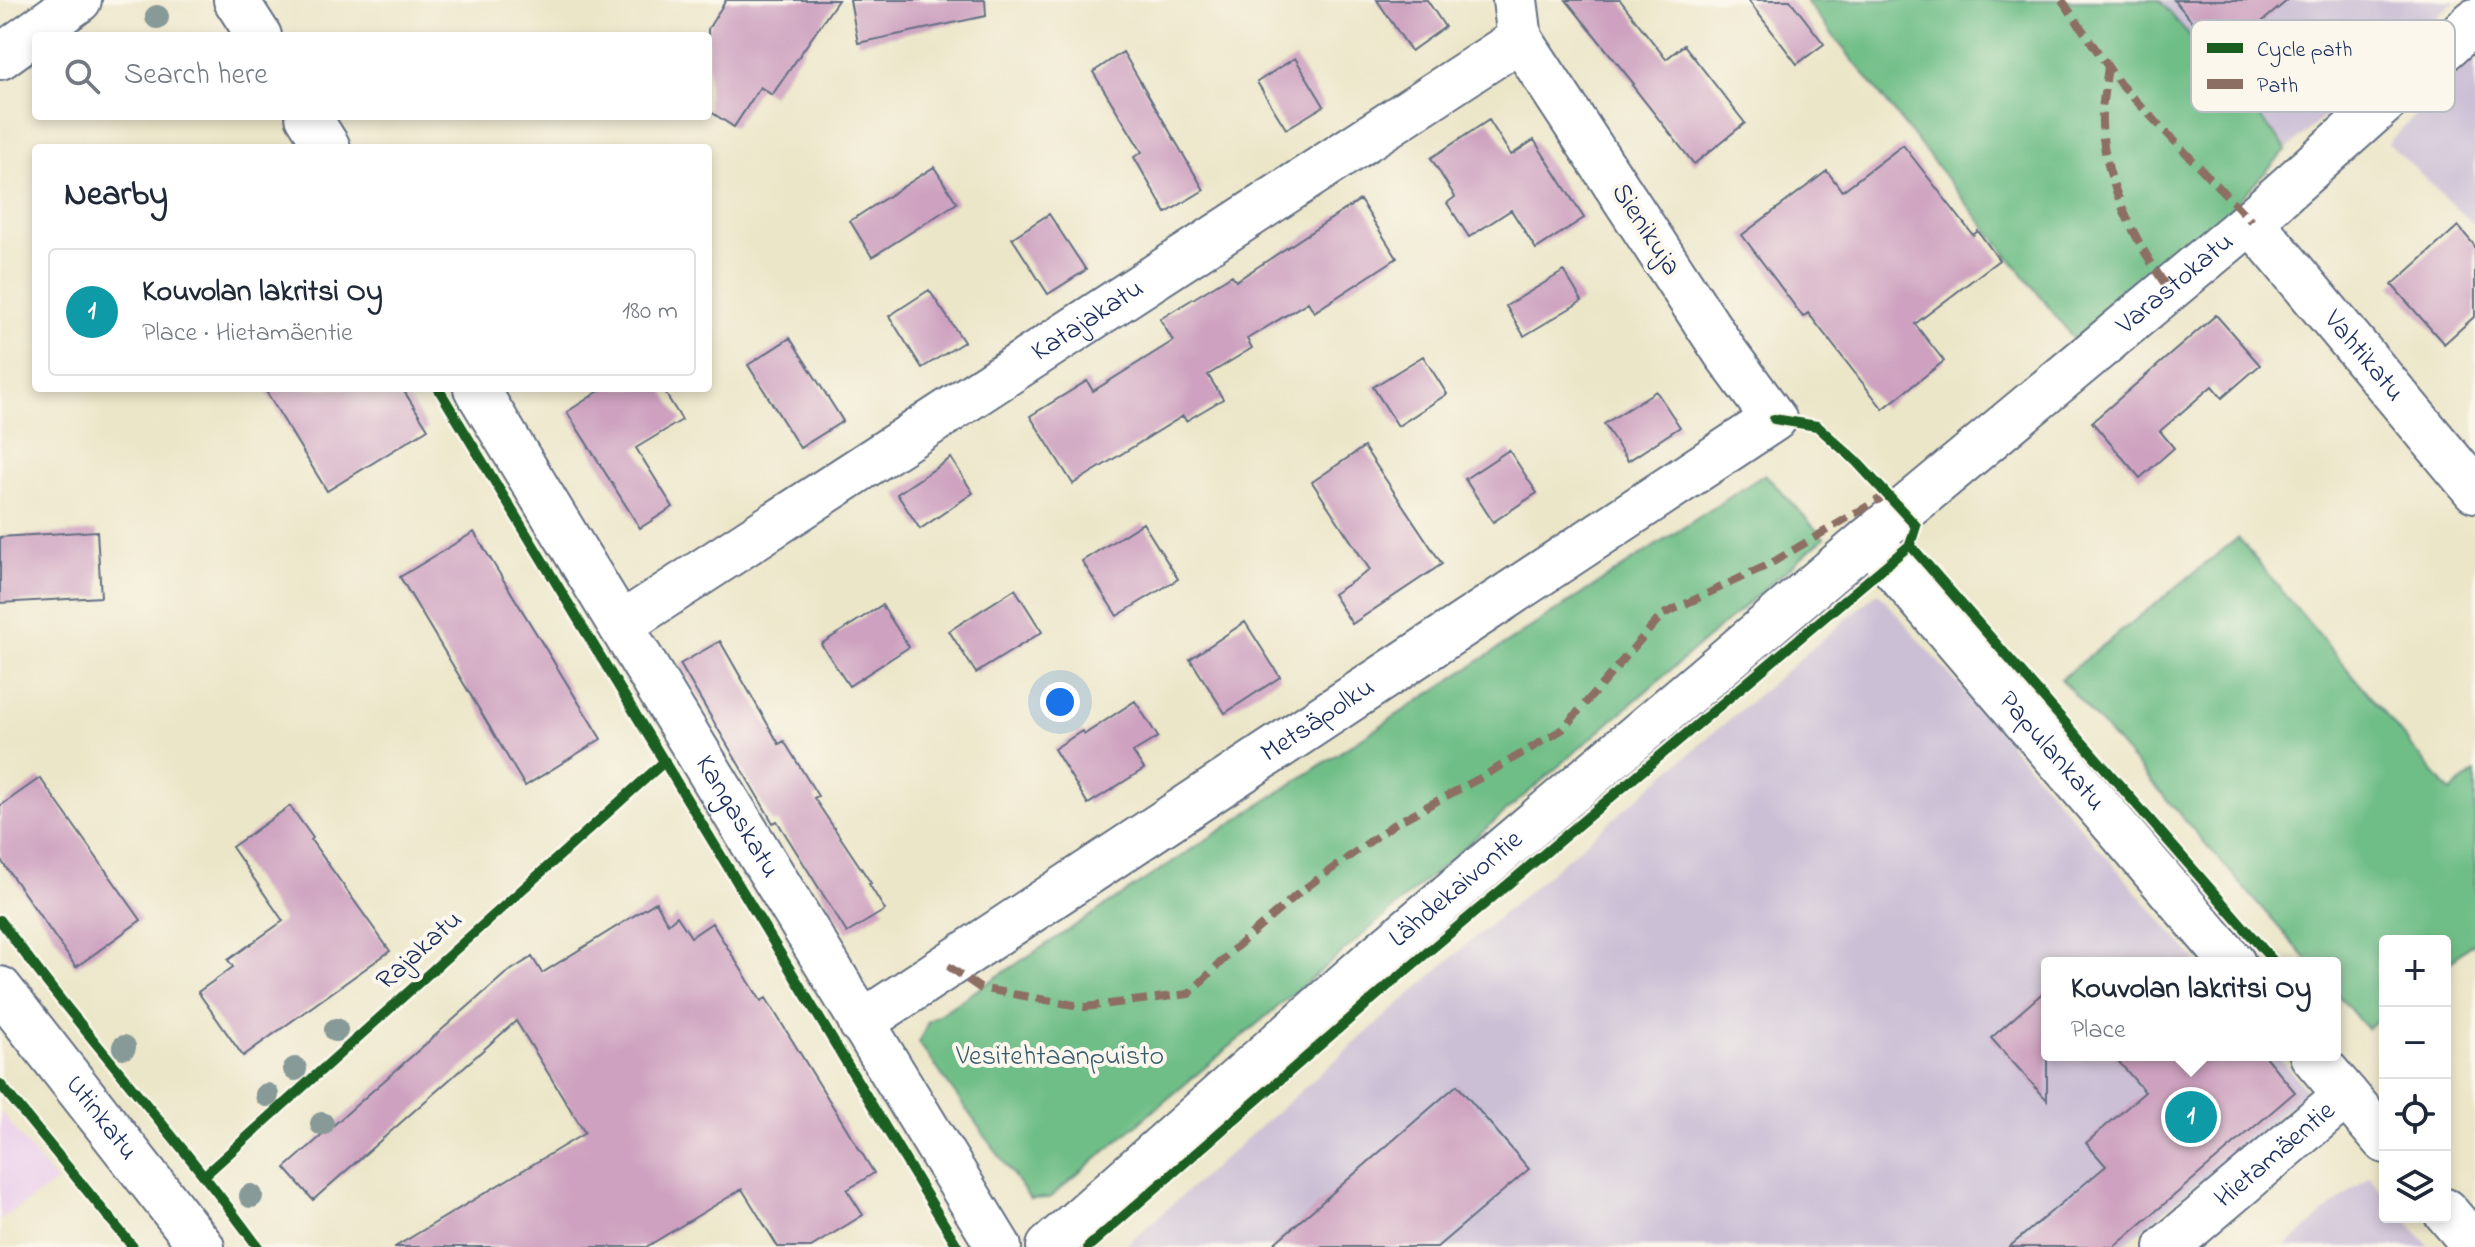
<!DOCTYPE html>
<html lang="en">
<head>
<meta charset="utf-8">
<style>
	:root { --surface:#fff; --page:#f2f2f3; --text:#1f2937; --muted:#747a83; --line:#e0e1e3; --accent:#b5179e }
	body { margin:0; font-family:"Indie Flower",sans-serif; background:var(--page); color:var(--text) }
	.controls { position:absolute; right:24px; bottom:24px; display:grid; overflow:hidden; border-radius:8px; box-shadow:0 4px 12px #0003 }
	.controls button { width:72px; height:72px; display:grid; place-items:center; padding:0; border:0; border-bottom:2px solid var(--line); background:var(--surface); color:var(--text); font:40px sans-serif }
	.you { position:absolute; left:1060px; top:702px; width:28px; height:28px; margin:-20px; border:6px solid #fff; border-radius:50%; background:#1a73e8; box-shadow:0 0 0 12px #1a73e833 }
	.badge { display:grid; place-items:center; width:52px; height:52px; border-radius:50%; background:var(--accent); color:#fff; font-size:26px; font-weight:700 }
	.pin { position:absolute; translate:-50% -50%; border:4px solid #fff; box-shadow:0 2px 8px #0006 }
	.popup { position:absolute; left:2041px; top:957px; width:300px; height:104px; box-sizing:border-box; display:grid; place-content:center; border-radius:8px; background:var(--surface); filter:drop-shadow(0 2px 6px #0005); font-size:26px; white-space:nowrap; color:var(--muted) }
	.popup b { font-size:30px; color:var(--text) }
	.popup::after { content:''; position:absolute; left:50%; top:100%; margin-left:-16px; border:16px solid transparent; border-top-color:var(--surface) }
	.list { margin:0; padding:0; list-style:none }
	h2 { display:flex; justify-content:space-between; align-items:center; height:104px; margin:0; padding:0 32px; font-size:34px }
	h2 small { font-size:26px; font-weight:400; color:var(--muted) }
	.list li { display:grid; grid-template-columns:52px 1fr auto; gap:24px; align-items:center; box-sizing:border-box; height:128px; margin:0 16px 16px; padding:0 16px; border:2px solid var(--line); border-radius:8px }
	.list b { display:block; font-size:30px; white-space:nowrap }
	.list p { margin:0; font-size:26px; white-space:nowrap; color:var(--muted) }
	.list em { font-size:26px; font-style:normal; color:var(--muted) }
	.icon { flex:none; width:44px; height:44px; fill:none; stroke:currentColor; stroke-width:2; stroke-linecap:round; stroke-linejoin:round }
	.map { position:relative; flex:none; width:2475px; height:1247px; overflow:hidden }
	.search { position:absolute; background:var(--surface); box-shadow:0 4px 12px #0003; left:32px; top:32px; width:680px; height:88px; display:flex; align-items:center; gap:20px; box-sizing:border-box; padding:0 28px; border-radius:8px; color:var(--muted); font-size:30px }
	.panel { position:absolute; background:var(--surface); box-shadow:0 4px 12px #0003; left:32px; top:144px; width:680px; height:248px; border-radius:8px }
	.map>svg:first-child { display:block }
	.built { fill:#ebd1eb }
	.industrial { fill:#cbbfd5 }
	.forest { fill:#70be87; stroke:#467672; stroke-width:2 }
	.building { fill:#cda1bf }
	.lines { fill:none; stroke-linecap:round; stroke-linejoin:round }
	.minor-casing { stroke:#646f83; stroke-width:48 }
	.minor { stroke:#fff; stroke-width:44 }
	.quiet { stroke:#8d6e63; stroke-width:8; stroke-dasharray:16 8; stroke-linecap:butt }
	.cycleway-casing { stroke:#fbf7ec; stroke-width:15 }
	.cycleway { stroke:#1b5e20; stroke-width:10 }
	.tree { fill:#889a98 }
	.labels { text-anchor:middle; dominant-baseline:central; stroke-width:8; stroke-linejoin:round; paint-order:stroke }
	.street-label { font-size:28px; fill:#1b2f5e; stroke:#fbf7ec }
	.park-label { font-size:28px; fill:#375b6f; stroke:#fbf7ec }
	.key { fill:#fbf7ec; stroke:#b8bbc1; stroke-width:2 }
	.key-label { font-size:22px; fill:#1b2f5e }
</style>
</head>
<body>
<div class="map">
<svg width="2475" height="1247" viewBox="0 0 2475 1247">
	<rect width="100%" height="100%" fill="#fbf7ec"/>
	<filter id="ink" filterUnits="userSpaceOnUse"><feTurbulence type="fractalNoise" baseFrequency=".0125" numOctaves="2"/><feDisplacementMap in="SourceGraphic" scale="16" xChannelSelector="R" yChannelSelector="G"/><feConvolveMatrix kernelMatrix="1 2 1 2 8 2 1 2 1" color-interpolation-filters="sRGB"/></filter>
	<filter id="wash" filterUnits="userSpaceOnUse"><feTurbulence type="fractalNoise" baseFrequency=".006" numOctaves="4" result="noise"/><feDisplacementMap in="SourceGraphic" scale="32" xChannelSelector="R" yChannelSelector="G"/><feGaussianBlur stdDeviation="1.8" result="paint"/><feColorMatrix in="noise" values="0 0 0 0 0 0 0 0 0 0 0 0 0 0 0 0 0 1.4 0 .05"/><feComposite in="paint" operator="in"/></filter>
	<g filter="url(#wash)">
		<rect width="100%" height="100%" fill="#ece6c9"/>
		<path class="built" d="M0,1111L56,1182L0,1220Z"/>
		<path class="industrial" d="M2159,0H2456L2287,149Z
			M2475,56V226L2388,143Z
			M1878,592L2198,963H2047V1055H2277L2307,1091L2121,1247H1124L1467,944Z
			M2369,1176L2385,1195V1217H2404L2429,1247H2284Z"/>
		<path class="forest" d="M1805,0H2159L2287,149L2226,214L2075,340Z
			M1765,474L1824,538L1325,967L1049,1198L1030,1199L919,1043L928,1022Z
			M2238,538L2450,792L2475,772V941L2445,966V941H2385V1014L2367,1029L2335,992V963H2310L2061,679Z"/>
		<g id="blocks">
			<path class="building" d="M726,0H838L772,95L760,87L734,127L708,110V29Z
				M850,0H985L986,16L858,43Z
				M1377,0H1427L1445,27L1411,51Z
				M1566,0H1620L1666,59L1684,45L1745,123L1694,164L1632,85L1634,84Z
				M1748,0H1790L1824,44L1797,64Z
				M2174,0H2288L2221,56Z
				M1123,52L1204,190L1166,213L1134,157L1142,152L1093,72Z
				M1295,58L1324,106L1286,129L1257,82Z
				M1489,120L1511,155L1534,140L1584,218L1536,249L1511,210L1469,237L1447,203L1455,197L1431,158Z
				M1903,145L1973,235L1978,231L1999,260L1915,324L1944,361L1883,409L1808,313L1803,317L1742,235L1827,171L1842,191Z
				M934,167L957,203L872,257L850,221Z
				M1360,200L1397,258L1314,312L1308,302L1247,339L1252,348L1208,375L1223,399L1186,421L1183,416L1073,484L1030,416L1087,381L1093,391L1173,341L1160,319L1232,275L1236,281Z
				M1049,214L1086,270L1048,294L1012,238Z
				M2458,226L2475,246V316L2444,344L2392,285Z
				M1564,271L1582,301L1524,336L1506,306Z
				M929,290L964,342L922,368L889,316Z
				M2216,315L2260,365L2222,398L2212,386L2160,431L2174,448L2140,478L2092,422Z
				M790,338L843,421L800,448L748,365Z
				M1423,356L1447,394L1398,426L1373,387Z
				M264,388H402L428,429L327,491Z
				M604,388H662L682,420L636,448L673,507L640,528L567,412Z
				M1656,391L1680,427L1628,461L1604,424Z
				M1364,447L1442,564L1352,624L1333,594L1370,570L1312,482Z
				M1509,450L1537,493L1493,522L1465,479Z
				M951,458L973,493L920,529L897,494Z
				M1143,523L1178,579L1117,616L1082,561Z
				M97,531L101,597L0,603V537Z
				M474,532L601,739L525,786L400,577Z
				M1015,589L1042,632L976,673L949,631Z
				M882,605L909,647L849,686L821,644Z
				M1245,622L1280,677L1225,713L1190,659Z
				M720,641L779,744L784,741L818,796L814,798L871,883L869,884L885,910L847,933L777,821L773,823L680,664Z
				M1135,701L1158,737L1133,752L1144,769L1088,804L1054,749L1082,731L1085,734Z
				M40,778L141,920L76,967L0,859V806Z
				M290,806L313,838L311,840L390,951L243,1056L198,992L233,967L228,960L283,921L232,847Z
				M656,902L668,924L677,916L691,937L712,923L761,1001L766,998L874,1173L847,1190L863,1215L811,1247H778L742,1189L646,1247H395L585,1133L516,1021L313,1200L285,1168L505,974L532,957L542,973Z
				M2047,989V1100L1991,1038Z
				M2113,1055H2264L2295,1092L2114,1247H2009L2106,1166L2086,1143L2145,1092Z
				M1457,1085L1529,1169L1437,1247H1270Z"/>
		</g>
	</g>
	<g filter="url(#ink)">
		<use href="#blocks" fill-opacity="0" stroke="#646f83" stroke-width="2"/>
		<g class="lines">
			<g class="minor-casing">
				<g id="minor">
					<path d="M236,0L259,36"/>
					<path d="M0,57L79,0"/>
					<path d="M308,116L328,148"/>
					<path id="s1" d="M2251,221L2475,490"/>
					<path id="s2" d="M476,388C652,673 823,962 999,1247"/>
					<path id="s3" d="M1869,539L2233,963"/>
					<path id="s4" d="M622,624L1520,39L1515,0"/>
					<path id="s5" d="M0,989L202,1247"/>
					<path id="s6" d="M861,1023L1774,419L1725,352L1520,39"/>
					<path d="M2312,1055L2385,1141"/>
					<path d="M2445,1211L2475,1246"/>
					<path id="s7" d="M1049,1247L1373,960L1869,539L2251,221L2475,21"/>
					<path id="s8" d="M2167,1247L2346,1095"/>
				</g>
			</g>
			<use href="#minor" class="minor"/>
			<path class="quiet" d="M2062,0L2120,84L2251,221
				M2108,66C2106,85 2101,104 2102,123C2103,180 2137,245 2169,290
				M948,966L980,988L1085,1007L1189,994L1234,949L1300,892L1394,824L1482,777L1563,729L1662,615L1768,565L1888,494"/>
			<g class="cycleway-casing">
				<path id="cycleway" d="M438,388L958,1247
					M1774,419L1817,426L1856,461L1916,526L1910,545L2275,963
					M0,920C81,1032 176,1134 258,1247
					M0,1084L133,1247
					M206,1174L665,761
					M1088,1247L1391,983L1910,545"/>
			</g>
			<use href="#cycleway" class="cycleway"/>
		</g>
		<g class="tree">
			<circle cx="157" cy="17" r="12"/>
			<circle cx="336" cy="1030" r="12"/>
			<circle cx="124" cy="1047" r="12"/>
			<circle cx="295" cy="1069" r="12"/>
			<circle cx="267" cy="1095" r="12"/>
			<circle cx="322" cy="1124" r="12"/>
			<circle cx="251" cy="1196" r="12"/>
		</g>
	</g>
	<g class="labels">
		<g class="street-label">
			<text transform="translate(1645 230) rotate(57)">Sienikuja</text>
			<text stroke="none"><textPath href="#s7" startOffset="1482">Varastokatu</textPath></text>
			<text stroke="none"><textPath href="#s4" startOffset="556">Katajakatu</textPath></text>
			<text stroke="none"><textPath href="#s1" startOffset="176">Vahtikatu</textPath></text>
			<text stroke="none"><textPath href="#s6" startOffset="548">Metsäpolku</textPath></text>
			<text stroke="none"><textPath href="#s3" startOffset="280">Papulankatu</textPath></text>
			<text stroke="none"><textPath href="#s2" startOffset="502">Kangaskatu</textPath></text>
			<text stroke="none"><textPath href="#s7" startOffset="542">Lähdekaivontie</textPath></text>
			<text transform="translate(420 951) rotate(-42)">Rajakatu</text>
			<text stroke="none"><textPath href="#s5" startOffset="164">Utinkatu</textPath></text>
			<text stroke="none"><textPath href="#s8" startOffset="142">Hietamäentie</textPath></text>
		</g>
		<g class="park-label">
			<text x="1060" y="1057">Vesitehtaanpuisto</text>
		</g>
	</g>
	<rect x="2191" y="20" width="264" height="92" rx="12" class="key"/>
	<rect x="2207" y="43" width="36" height="10" fill="#1b5e20"/>
	<rect x="2207" y="79" width="36" height="10" fill="#8d6e63"/>
	<g class="key-label">
		<text x="2257" y="56">Cycle path</text>
		<text x="2257" y="92">Path</text>
	</g>
</svg>
<div class="controls">
<button>+</button>
<button>−</button>
<button><svg class="icon" aria-label="locate" viewBox="0 0 24 24"><circle cx="12" cy="12" r="6"/><path d="M12 2v4M12 18v4M2 12h4M18 12h4"/></svg></button>
<button><svg class="icon" aria-label="layers" viewBox="0 0 24 24"><path d="M12 4l9 5-9 5-9-5zM3 14l9 5 9-5"/></svg></button>
</div>
<div class="you"></div>
<div class="pin badge" style="left:2191px;top:1117px;background:#0f9aa8">1</div>
<div class="popup"><b>Kouvolan lakritsi Oy</b>Place</div>
<div class="search"><svg class="icon" aria-label="search" viewBox="0 0 24 24"><circle cx="10" cy="10" r="6"/><path d="M15 15l6 6"/></svg>Search here</div>
<section class="panel">
<h2>Nearby<small></small></h2>
<ul class="list">
<li><span class="badge" style="background:#0f9aa8">1</span><div><b>Kouvolan lakritsi Oy</b><p>Place · Hietamäentie</p></div><em>180 m</em></li>
</ul>
</section>
</div>
</body>
</html>
